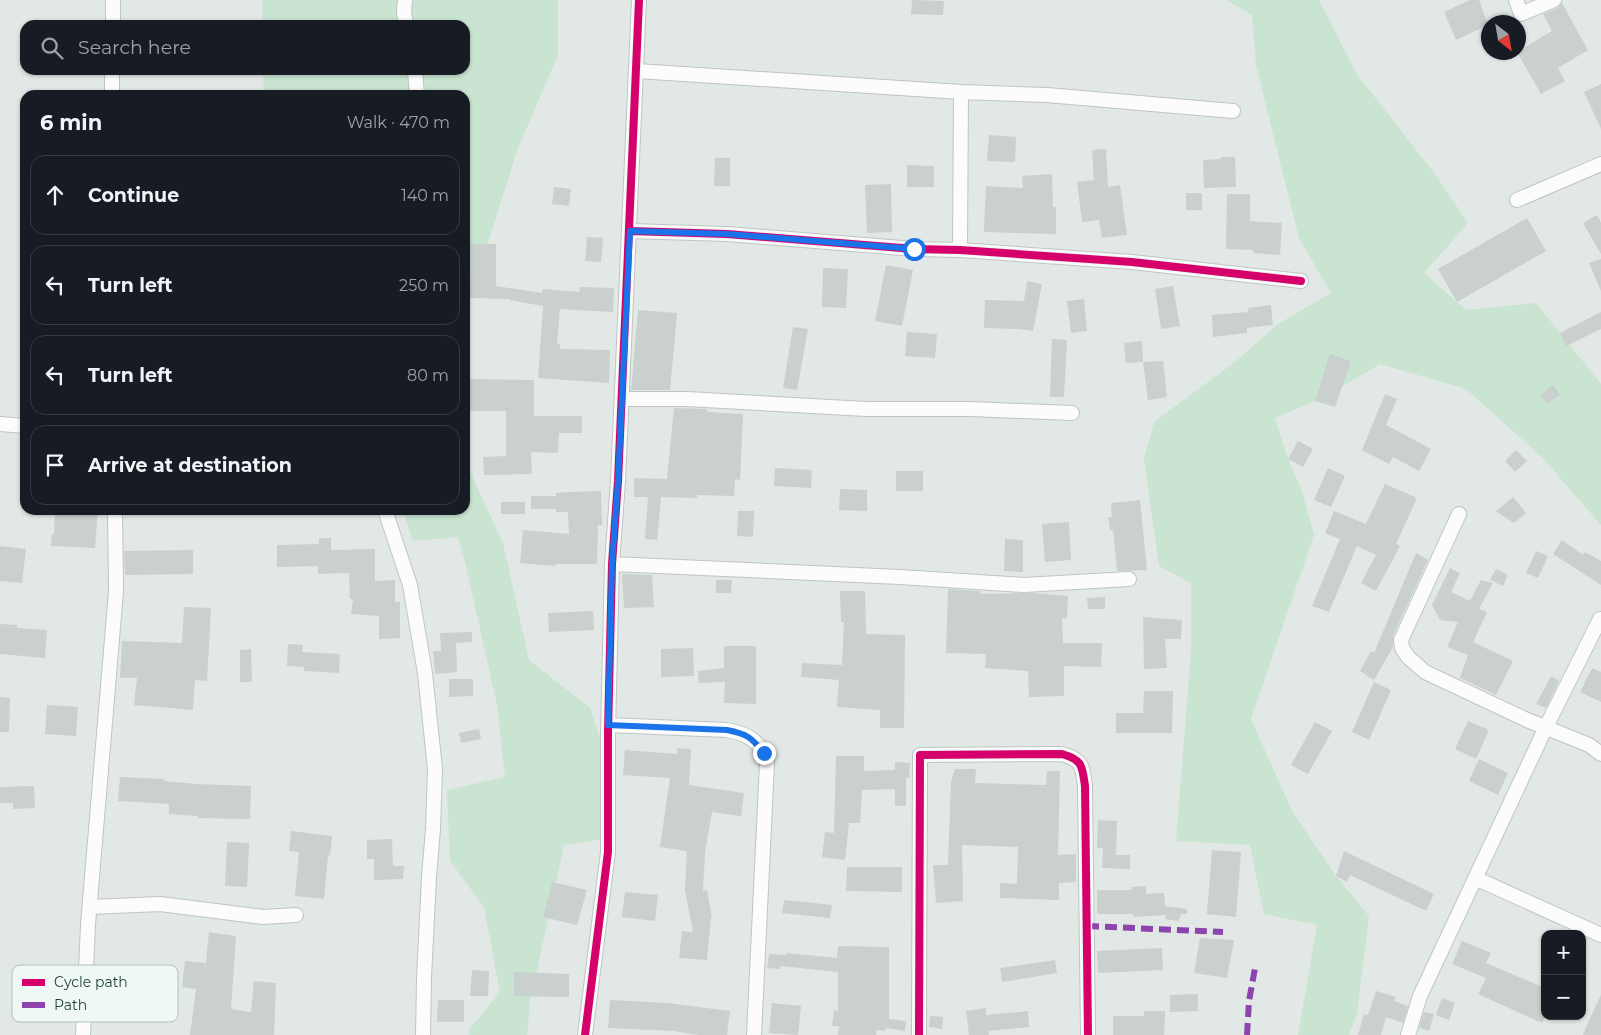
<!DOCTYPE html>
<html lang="en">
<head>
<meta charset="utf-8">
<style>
	:root { --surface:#171b24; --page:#242831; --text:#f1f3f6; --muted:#9ea1a6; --line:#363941 }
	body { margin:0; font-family:Montserrat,sans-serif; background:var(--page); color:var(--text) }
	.controls { position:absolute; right:15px; bottom:15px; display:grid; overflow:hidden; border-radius:10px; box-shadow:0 1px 4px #0004 }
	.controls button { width:45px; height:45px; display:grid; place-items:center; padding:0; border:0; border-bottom:1px solid var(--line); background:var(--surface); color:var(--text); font:25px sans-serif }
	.compass { position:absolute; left:1481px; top:15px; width:45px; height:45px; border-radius:50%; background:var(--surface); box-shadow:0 1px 4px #0004; rotate:149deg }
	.stop { position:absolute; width:15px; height:15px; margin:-11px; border:4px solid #1a73e8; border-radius:50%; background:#fff }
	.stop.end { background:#1a73e8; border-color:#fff; box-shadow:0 1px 5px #0008 }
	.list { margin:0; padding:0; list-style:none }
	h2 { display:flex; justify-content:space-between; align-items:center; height:65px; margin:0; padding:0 20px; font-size:21px }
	h2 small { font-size:16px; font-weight:400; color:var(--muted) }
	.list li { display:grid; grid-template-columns:32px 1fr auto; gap:15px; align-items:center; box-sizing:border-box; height:80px; margin:0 10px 10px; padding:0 10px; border:1px solid var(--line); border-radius:15px }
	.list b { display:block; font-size:19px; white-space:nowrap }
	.list em { font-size:16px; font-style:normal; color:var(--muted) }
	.icon { flex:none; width:28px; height:28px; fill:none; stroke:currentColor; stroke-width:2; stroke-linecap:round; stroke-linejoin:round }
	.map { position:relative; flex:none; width:1601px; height:1035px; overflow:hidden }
	.search { position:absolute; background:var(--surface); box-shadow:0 1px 4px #0004; left:20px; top:20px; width:450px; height:55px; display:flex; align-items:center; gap:12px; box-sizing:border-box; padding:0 18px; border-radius:15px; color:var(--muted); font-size:19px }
	.panel { position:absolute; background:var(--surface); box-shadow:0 1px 4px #0004; left:20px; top:90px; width:450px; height:425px; border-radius:15px }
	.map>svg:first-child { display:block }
	.green { fill:#c9e4d1 }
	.building { fill:#c9d0cd }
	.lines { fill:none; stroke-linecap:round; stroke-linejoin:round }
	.minor-casing { stroke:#bfc5c3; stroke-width:16 }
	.minor { stroke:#fbfcfb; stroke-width:14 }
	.quiet { stroke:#8e44ad; stroke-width:6; stroke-dasharray:12 6; stroke-linecap:butt }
	.cycleway-casing { stroke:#eff8f4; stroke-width:11 }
	.cycleway { stroke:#d6006c; stroke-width:8 }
	.route { stroke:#1a73e8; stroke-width:6 }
	.key { fill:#eff8f4; stroke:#b0c0bb; stroke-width:1 }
	.key-label { font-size:14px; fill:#1e3d36 }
</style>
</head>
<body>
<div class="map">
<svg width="1601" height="1035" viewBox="0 0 1601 1035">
	<rect width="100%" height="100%" fill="#e2e8e5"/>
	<path class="green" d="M262,0H558V55L518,148L465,315V95H264L263,70H465V25H263Z
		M1227,0H1319L1356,73L1435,174L1468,223L1424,273L1466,310L1536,303L1601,384V525L1543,458L1466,389L1380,364L1326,396L1275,418L1288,459L1301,488L1314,535L1251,719L1292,811L1336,876L1369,916L1357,1013L1349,1035H1298L1317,925L1264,914L1250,845L1176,841L1191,652V583L1159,566L1144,459L1154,422L1235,362L1278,324L1331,293L1299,238L1256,65L1252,15Z
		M465,461L503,543L529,660L590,708L613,777L616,837L564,845L530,1002L527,1035H469L468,1031L500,992L484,907L450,861L447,790L505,777L497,705L466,566L458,537L413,541L403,510H465Z"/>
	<path class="building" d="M912,0L944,1L943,15L911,14Z
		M1470,0H1479L1488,25L1456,40L1444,12Z
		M1562,3L1588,50L1558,68L1565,81L1541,94L1517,52L1552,31L1543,14L1558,8Z
		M1601,84V129L1584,92Z
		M989,135L1016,137L1015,162L987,161Z
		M1106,149L1108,187L1120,185L1127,235L1102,238L1099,220L1082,222L1077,182L1094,180L1092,150Z
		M1221,157H1235L1236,187L1204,188L1203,160L1221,159Z
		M715,158H730V186H714Z
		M907,165L934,166V187H907Z
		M1052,174L1053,207H1056V234L984,232L986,186L1023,188L1022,176Z
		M891,184L892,232L867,233L865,185Z
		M554,187L571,189L569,206L552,204Z
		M1186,193H1202V210H1186Z
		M1227,194H1250V221L1282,223L1280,255L1253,253V250L1226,249Z
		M1597,215L1601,223V254L1583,223Z
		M1527,218L1546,251L1457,302L1438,269Z
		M587,237L603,238L601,262L585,261Z
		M471,244H496V286L542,293L543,289L579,292L580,287L614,288L613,312L560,309L557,344H560V349L610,350L609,383L538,378L543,306L509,300L510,299L470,298Z
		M1601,259V291L1589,263Z
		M886,265L913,270L902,326L875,321Z
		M823,268L848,269L846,308L822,307Z
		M1027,281L1042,284L1033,331L1019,329L984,328L985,300L1024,301Z
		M1173,286L1180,326L1161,329L1155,289Z
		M1084,299L1087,331L1071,333L1067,301Z
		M1271,305L1273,325L1247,328V333L1213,337L1212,315L1248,312V308Z
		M638,310L677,313L670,390H631Z
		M1601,312V329L1566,346L1560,333Z
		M793,327L808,329L797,390L783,388Z
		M907,332L937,334L935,358L905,356Z
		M1052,339L1067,340L1064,397H1050Z
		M1142,341L1143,362L1126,363L1124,343Z
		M1330,354L1351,361L1335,407L1315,401Z
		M1163,361L1167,397L1148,400L1143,362Z
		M470,379L534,380V416H582V433H559L558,453L531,452L532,474L484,475L483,457L506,456V411H470Z
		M1553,385L1560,395L1547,404L1540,395Z
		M1385,394L1397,399L1386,425L1431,449L1419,471L1393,457L1389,464L1362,450Z
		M674,408L707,409V412L743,414L740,480L735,479L734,496L697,495V498L661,497L657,540L645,539L648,497H634V478L667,479Z
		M1298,441L1313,449L1303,467L1288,459Z
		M1516,450L1527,461L1515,472L1505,461Z
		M775,468L812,470L811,488L774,486Z
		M1328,468L1345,476L1331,507L1314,500Z
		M896,471H923V491H896Z
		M1385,484L1417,498L1396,544L1400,546L1376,591L1361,583L1376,555L1357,546L1329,612L1312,606L1340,539L1325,533L1334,511L1366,524Z
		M840,489L867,490V511L839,510Z
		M601,491L602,525H598L597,564H556L555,566L520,563L523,530L569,534L568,512H556V509H531V496H556V493L568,492Z
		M1513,497L1526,513L1514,523L1496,511Z
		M1140,500L1147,570L1117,571L1113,530H1110L1108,517H1112L1111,503Z
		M501,502H525V514H501Z
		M55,510H98L95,548L51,546L52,534H54Z
		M738,511H754L753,537L737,536Z
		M1069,522L1071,560L1045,562L1042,524Z
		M319,538H331V550L375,549V581L395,580V602H400V638L379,639V616L351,614L353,599H350L349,573L318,574V566L277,567V545L319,544Z
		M1005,539L1023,540V572L1004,571Z
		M1562,540L1583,555L1585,552L1601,561V585L1553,554Z
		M0,546L26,549L22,583L0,581Z
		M193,550V574L125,575L124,551Z
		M1536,551L1548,556L1538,578L1526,573Z
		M1416,553L1428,560L1393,636V647L1374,680L1360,671L1371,651L1374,653Z
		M1450,568L1460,573L1451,592L1470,601L1481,580L1493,583L1479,609L1487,612L1473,642L1513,661L1496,695L1460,678L1468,655L1447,647L1458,622L1440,620L1432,605Z
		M1496,569L1508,575L1503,586L1490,580Z
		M622,574L652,575L654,607L624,608Z
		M716,580H732L731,593H716Z
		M948,589L980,591V594L1034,593L1068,596L1067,619L1062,618L1063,643H1102L1101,667L1064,666V696L1029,697L1028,671L985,668L986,654L946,653Z
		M840,591H865L866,634L905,635L904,728H880V710L837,707L839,680L801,677L802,663L842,665L844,622H841Z
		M1105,597V609H1088L1087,598Z
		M184,607L211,608L207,681L195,680L193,710L134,705L137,678H120L122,641L182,643Z
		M593,611L594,630L549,632L548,613Z
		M1143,617L1182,620L1181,639H1165L1167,668L1144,669Z
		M0,624L17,625V628L47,630L45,658L0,654Z
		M472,632V642L456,643L457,672L435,674L433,651H441L440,633Z
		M288,644L303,645L302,652L340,654L339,673L304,671V667L287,666Z
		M724,646H756V704L724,703L725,682L699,683L698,671L724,668Z
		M693,648L694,676L661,677V649Z
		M251,649L252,682H240V650Z
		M1592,668L1601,672V702L1580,692Z
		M1551,676L1559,681L1546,708L1536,704Z
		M449,679H473V696L449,697Z
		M1374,682L1391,690L1369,740L1352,732Z
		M1144,691H1173L1172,733H1116V713H1143Z
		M0,697L10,698L9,732H0Z
		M47,705L78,707L76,736L45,734Z
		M1468,721L1489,730L1476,759L1455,749Z
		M1315,722L1332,731L1308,774L1291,765Z
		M479,729L481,739L461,743L459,733Z
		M677,748L691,749L689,785L744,793L741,816L712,812L705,852L703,891L707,890L712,917H711L707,960L679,958L682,931L693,932L685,890L687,851L660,847L670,778L623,775L625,750L677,754Z
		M836,756H864V771L895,770V762L910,763L909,778H906V806H895V789L862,790L860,823H849L845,860L822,857L825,832L834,833Z
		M1479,759L1508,773L1498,795L1469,781Z
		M955,769H976L975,783L1046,785L1047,771H1060L1058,855L1076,854V882L1059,883V900L1000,898V883L1017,884L1018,847L962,845L963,901L936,903L933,865H948L951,782Z
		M120,777L164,779V781L196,784L251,786L250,819L198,818V816L169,814V804L118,801Z
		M34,786L35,808L13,809V803H0V787Z
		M1098,820L1117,821L1116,855H1130V869L1102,868L1103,848H1097Z
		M291,831L332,836L330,856L328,855L324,899L295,896L299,852L289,851Z
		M392,839L393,866H404L403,879L374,880V859H367V840Z
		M227,842L249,843L247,887L225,886Z
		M1212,850L1241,852L1236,917L1207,914Z
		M1344,851L1434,894L1426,911L1350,875L1347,882L1336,876Z
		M847,867H902V892L846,891Z
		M552,882L587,890L577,925L543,917Z
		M1146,886V894L1164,893L1165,906L1187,909V914H1181L1179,921L1165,919L1166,915L1133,917V914H1097V890H1132L1131,887Z
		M625,892L658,895L655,921L622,917Z
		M784,900L832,905L830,918L782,913Z
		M209,932L236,936L231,1009L251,1012L254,981L276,983L274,1035H190L196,989L182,987L185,961L206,963Z
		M1200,938L1234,940L1227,978L1194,973Z
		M1462,941L1491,953L1486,963L1545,988V1017L1542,1023L1478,994L1486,978L1452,964Z
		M838,946L889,947V1019L906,1021L905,1031L886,1028L885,1031L877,1030L876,1035H838L839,1026H832L834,1010L838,1011V972L781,966L780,969L767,968L769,954L786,955V953L837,958Z
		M1162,948L1163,970L1098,973L1097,951Z
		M1055,960L1057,973L1002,982L1000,968Z
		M472,970L489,971L488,996H470Z
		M514,972L569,974V997L514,996Z
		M1376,991L1396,997L1394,1001L1408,1006L1403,1023L1386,1017L1381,1035H1358L1364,1014L1368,1015Z
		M1198,994V1011L1170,1012V995Z
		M1601,995V1035H1583L1587,1025Z
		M1442,998L1455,1003L1449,1020L1436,1015Z
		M438,1000H464V1022H437Z
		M610,1000L667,1003L730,1011L727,1035H698L674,1031L608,1028Z
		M772,1003L801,1006L798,1035L769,1033Z
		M986,1008V1015L1028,1011L1029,1027L988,1031L989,1035H969L966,1011Z
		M1144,1011H1165L1164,1035H1113V1016H1144Z
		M1424,1012L1434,1014L1429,1031L1419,1028Z
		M930,1016L943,1017L942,1029L929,1027Z"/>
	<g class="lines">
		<g class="minor-casing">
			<path id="minor" d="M405,0L404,12L406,25
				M1516,0L1521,14L1554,0
				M113,25V0
				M415,70L417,95
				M637,71L961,92L1047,95L1233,111
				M112,95V70
				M1517,200L1601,164
				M630,231L727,234L914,249L960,250L1132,262L1301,281
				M960,250L961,92
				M622,399H687L866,409H970L1072,413
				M0,424L25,426
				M385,510L410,585L425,673L435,769L433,829L429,877L424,978L423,1035
				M1459,514L1401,640L1402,648L1408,657L1425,672L1527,720L1589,745L1601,754
				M612,564L900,577L1024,585L1129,579
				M608,725L727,730C748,734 761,741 767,763L754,1035
				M1475,878L1601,935
				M90,907L160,904L263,917L296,915
				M83,1035L88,925L116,591L115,510
				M585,1035L608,852V732L612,564L618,481L639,0
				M919,1035L920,755L1062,754C1083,760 1082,766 1085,786L1088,1035
				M1408,1035L1420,996L1546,727L1600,619"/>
		</g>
		<use href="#minor" class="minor"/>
		<path class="quiet" d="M1087,926L1223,932
			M1247,1035L1249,1001L1255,968"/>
		<g class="cycleway-casing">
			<path id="cycleway" d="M630,231L727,234L914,249L960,250L1132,262L1301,281
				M585,1035L608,852V732L612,564L618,481L639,0
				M919,1035L920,755L1062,754C1083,760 1082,766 1085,786L1088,1035"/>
		</g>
		<use href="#cycleway" class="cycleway"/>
	</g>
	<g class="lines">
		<path class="route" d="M764,753C751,737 747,734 727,730L608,725L612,564L618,481L630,231L727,234L914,249"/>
	</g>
	<rect x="12" y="965" width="166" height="57" rx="8" class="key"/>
	<rect x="22" y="979" width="23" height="7" fill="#d6006c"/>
	<rect x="22" y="1002" width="23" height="6" fill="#8e44ad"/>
	<g class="key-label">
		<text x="54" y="987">Cycle path</text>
		<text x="54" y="1010">Path</text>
	</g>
</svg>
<div class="controls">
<button>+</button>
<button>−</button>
</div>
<svg class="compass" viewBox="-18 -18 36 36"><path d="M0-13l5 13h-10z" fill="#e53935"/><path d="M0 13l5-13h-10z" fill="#9ea1a6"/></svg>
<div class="stop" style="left:914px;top:249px"></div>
<div class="stop end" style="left:764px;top:753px"></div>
<div class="search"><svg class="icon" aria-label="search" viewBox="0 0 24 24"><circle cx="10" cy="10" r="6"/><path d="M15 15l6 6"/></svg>Search here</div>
<section class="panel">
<h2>6 min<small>Walk · 470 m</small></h2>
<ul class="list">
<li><svg class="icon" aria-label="ahead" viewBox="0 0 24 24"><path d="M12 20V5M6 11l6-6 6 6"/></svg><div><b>Continue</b></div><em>140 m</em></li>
<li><svg class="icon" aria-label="left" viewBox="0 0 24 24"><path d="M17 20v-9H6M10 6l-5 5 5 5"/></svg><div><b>Turn left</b></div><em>250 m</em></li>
<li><svg class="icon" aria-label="left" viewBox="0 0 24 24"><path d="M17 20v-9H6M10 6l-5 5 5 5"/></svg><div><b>Turn left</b></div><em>80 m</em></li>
<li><svg class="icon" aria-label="arrive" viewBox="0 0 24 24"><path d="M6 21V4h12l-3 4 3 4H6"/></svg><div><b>Arrive at destination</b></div></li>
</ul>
</section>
</div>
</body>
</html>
